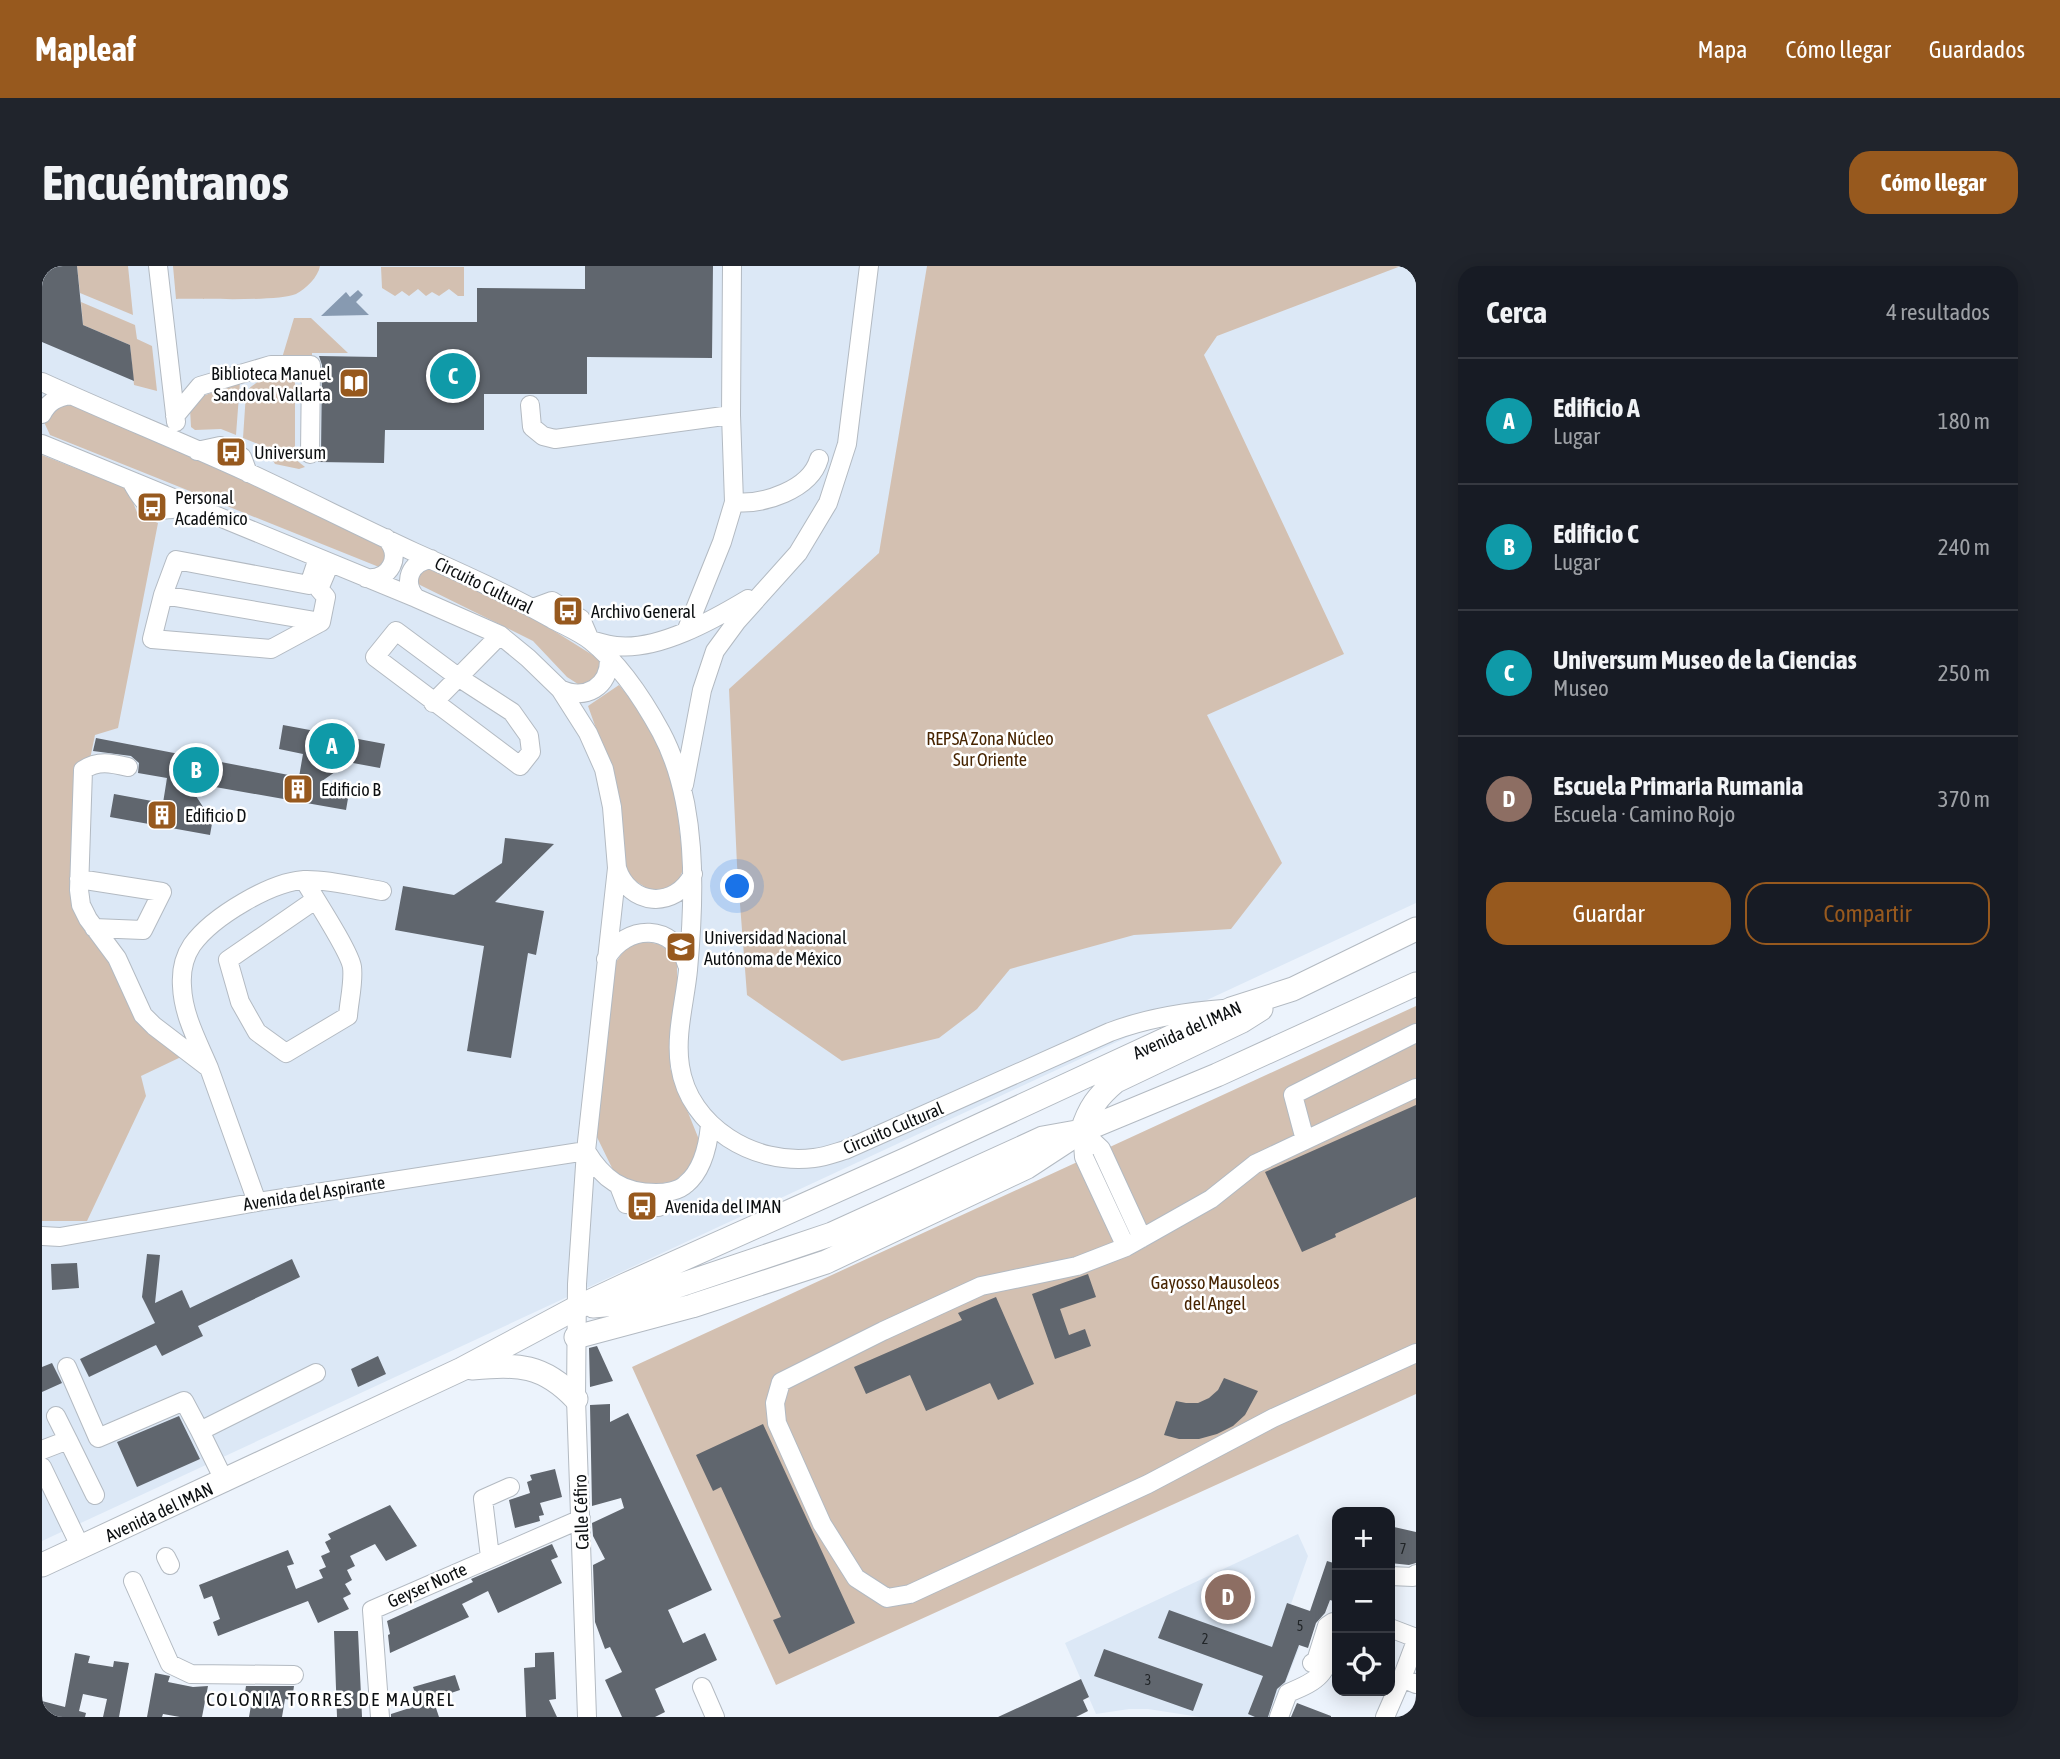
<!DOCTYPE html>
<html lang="es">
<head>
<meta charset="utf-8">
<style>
	:root { --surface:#171b24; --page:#20242c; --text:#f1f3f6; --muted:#9ea1a6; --line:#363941; --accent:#97591e }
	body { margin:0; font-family:"Asap Condensed",sans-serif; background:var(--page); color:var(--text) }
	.controls { position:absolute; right:21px; bottom:21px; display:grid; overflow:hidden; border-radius:14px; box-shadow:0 4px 18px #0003 }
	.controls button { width:63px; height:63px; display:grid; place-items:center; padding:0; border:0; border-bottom:2px solid var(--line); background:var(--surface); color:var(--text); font:35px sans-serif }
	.you { position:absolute; left:696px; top:621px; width:24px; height:24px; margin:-18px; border:5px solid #fff; border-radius:50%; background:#1a73e8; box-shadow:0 0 0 10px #1a73e833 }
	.badge { display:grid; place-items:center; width:46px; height:46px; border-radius:50%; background:var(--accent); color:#fff; font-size:23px; font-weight:700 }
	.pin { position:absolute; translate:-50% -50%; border:4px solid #fff; box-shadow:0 2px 7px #0006 }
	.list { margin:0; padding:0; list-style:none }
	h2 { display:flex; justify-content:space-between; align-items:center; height:91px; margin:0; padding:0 28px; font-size:30px }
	h2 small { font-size:23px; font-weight:400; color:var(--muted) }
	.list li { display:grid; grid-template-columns:46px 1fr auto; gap:21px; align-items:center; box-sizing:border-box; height:126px; padding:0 28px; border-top:2px solid var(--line) }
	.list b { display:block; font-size:26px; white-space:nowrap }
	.list p { margin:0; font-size:23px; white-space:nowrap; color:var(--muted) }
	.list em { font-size:23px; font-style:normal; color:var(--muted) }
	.actions { display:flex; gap:14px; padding:21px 28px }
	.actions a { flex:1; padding:16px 0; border:2px solid var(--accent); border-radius:21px; text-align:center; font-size:24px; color:var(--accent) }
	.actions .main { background:var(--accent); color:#fff }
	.icon { flex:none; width:38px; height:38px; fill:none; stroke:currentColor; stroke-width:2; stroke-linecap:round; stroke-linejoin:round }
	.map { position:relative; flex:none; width:1374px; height:1451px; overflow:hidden; border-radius:21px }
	header { display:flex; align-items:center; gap:42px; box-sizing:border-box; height:98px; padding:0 35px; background:var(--accent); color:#fff }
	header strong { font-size:33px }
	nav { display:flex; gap:38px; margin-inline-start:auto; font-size:24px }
	.intro { display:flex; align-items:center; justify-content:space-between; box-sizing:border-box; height:168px; padding:0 42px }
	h1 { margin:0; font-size:49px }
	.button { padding:18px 32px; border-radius:21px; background:var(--accent); color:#fff; font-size:24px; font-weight:700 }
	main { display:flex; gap:42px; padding:0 42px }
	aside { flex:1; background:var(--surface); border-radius:21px; box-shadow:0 4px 18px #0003 }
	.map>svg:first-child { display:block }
	.built { fill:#dce8f6 }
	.green { fill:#d3c0b1 }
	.water { fill:#879ab1 }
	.building { fill:#60666e }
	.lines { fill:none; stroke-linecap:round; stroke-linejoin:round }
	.minor-casing { stroke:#b3bac2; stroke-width:20 }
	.major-casing { stroke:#b3bac2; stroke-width:25 }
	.minor { stroke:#fff; stroke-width:18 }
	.major { stroke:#fff; stroke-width:23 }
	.labels { text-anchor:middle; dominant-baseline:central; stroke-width:5; stroke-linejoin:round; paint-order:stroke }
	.number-label { font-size:14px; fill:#212528 }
	.poi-label { font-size:18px; fill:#0c0f11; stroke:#fff; text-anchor:start }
	.street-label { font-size:18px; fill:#0c0f11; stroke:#fff }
	.park-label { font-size:18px; fill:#472401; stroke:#fff }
	.neighbourhood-label { font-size:19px; letter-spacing:2px; fill:#0c0f11; stroke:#fff }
</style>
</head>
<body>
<header>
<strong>Mapleaf</strong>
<nav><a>Mapa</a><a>Cómo llegar</a><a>Guardados</a></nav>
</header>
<div class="intro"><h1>Encuéntranos</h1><a class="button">Cómo llegar</a></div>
<main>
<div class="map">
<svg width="1374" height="1451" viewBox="0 0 1374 1451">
	<rect width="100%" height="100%" fill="#ecf3fc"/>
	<path class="built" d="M0,0H1374V637L0,1275Z
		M1256,1268L1266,1290L1237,1372L1258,1380L1230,1451H1158L1106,1443H1087L1054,1448L1023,1377Z"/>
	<path class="green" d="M35,0H86L91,49L38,27Z
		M131,0H278C276,11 264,23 254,28C235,36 159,32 134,33Z
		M885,0H1359L1175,70L1162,89L1302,388L1165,449L1240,597L1189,663L1092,669L968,703L935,743L897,772L800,795L705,729L695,599L687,423L837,287Z
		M339,1H422V30H416L407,23L397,30L390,26L384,30L376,23L367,30L360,25L353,30L340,22Z
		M39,36L93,59L95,73L110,80L115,125L92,119L88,79L41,59Z
		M252,52H269L306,87H270V91L240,92Z
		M232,104H253V193L263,201L257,203L233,198L223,181L201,172L204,127C210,115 225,115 232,104Z
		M198,116L194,169L179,163L153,164L149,161L148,143L153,133Z
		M30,137L346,279L342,303L8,169L2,156L11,141Z
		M0,189L86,223L96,249L116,257L76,462L53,469L48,493L34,641L139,791L99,810L104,830L45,955H0Z
		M389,297L482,346L560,395L552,414L539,420L525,411L491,375L376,318L378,302Z
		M577,419L594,440L606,459L622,490L632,517L642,602L635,617L622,624L606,623L586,610L561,482L546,440Z
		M590,674L617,678L635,691V734L628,802L660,881L648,901L633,915L603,920L585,917L571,904L553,867L571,700Z
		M1374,740V1128L734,1419L590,1101Z"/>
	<path class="water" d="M316,24L321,29L314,36L327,49L279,50L304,26L308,31Z"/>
	<path class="building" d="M0,0H35L41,59L88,79L92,115L0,76Z
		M543,0H671L670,92L545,91V128H442V164H343L342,197L276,196L279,188L280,99L277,90L335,91V56H435V22L543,23Z
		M241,459L343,478L338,502L284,492L293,506L280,515L308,521L304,544L145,516L163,544L172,546L168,569L68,551L72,528L121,537L125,512L96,507L97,497L89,490L51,485L54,472L257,511L261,488L237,483Z
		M463,572L512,578L453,636L502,645L494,689L486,687L469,792L425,785L442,680L353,664L361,620L412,629L460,597Z
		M1374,839V931L1293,968L1294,971L1260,986L1223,906Z
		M105,988L118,989L113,1037L140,1024L148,1042L250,993L258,1011L156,1060L161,1070L120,1090L114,1079L47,1111L38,1093L113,1057L100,1031Z
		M35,997L37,1022L10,1024L9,998Z
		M1046,1008L1054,1031L1018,1043L1027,1069L1043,1063L1049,1080L1013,1093L990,1028Z
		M954,1031L992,1118L956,1134L948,1117L884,1145L868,1109L824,1128L812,1101L920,1054L916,1047Z
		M555,1080L571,1115L548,1121L547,1082Z
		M336,1090L344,1108L316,1121L309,1103Z
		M10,1097L20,1117L0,1126V1101Z
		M1182,1112L1216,1125L1203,1149L1191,1160L1175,1168L1157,1173H1137L1122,1169L1134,1135L1144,1137H1156L1167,1132L1176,1124Z
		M568,1138V1156L586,1147L670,1324L626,1344L641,1377L663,1367L675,1394L613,1423L623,1446L613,1451H580L563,1414L580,1406L568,1381L563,1383L553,1356L551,1299L563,1293L551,1270L550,1257L582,1242L579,1232L550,1240L548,1139Z
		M137,1150L158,1193L95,1221L75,1176Z
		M721,1158L813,1357L747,1388L731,1354L739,1351L679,1221L671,1225L654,1189Z
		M513,1203L520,1231L498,1237L502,1249L497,1250L498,1255L473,1262L467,1234L488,1227L485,1216L490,1214L488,1209Z
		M348,1239L375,1280L344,1295L333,1278L308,1290L313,1300L305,1304L310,1314L303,1318L309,1328L301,1332L307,1343L276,1357L266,1335L176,1370L171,1356L178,1353L170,1330L162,1333L157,1319L246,1284L252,1298L245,1300L254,1323L281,1312L277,1304L284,1301L279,1290L288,1286L283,1276L289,1273L286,1268Z
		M1352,1261L1374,1266V1297L1367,1299L1348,1297V1270Z
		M510,1278L516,1291L509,1294L520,1317L456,1347L446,1325L420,1338L427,1351L348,1387L346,1369L348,1368L345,1355L431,1316L429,1313Z
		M1285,1295L1295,1298V1336L1288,1334L1283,1347L1274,1357L1266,1382L1257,1379L1243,1416L1235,1423L1226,1451H1213L1206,1448L1221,1410L1116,1372L1127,1344L1230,1381L1245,1337L1268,1345Z
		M292,1365H316L320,1451H295Z
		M1062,1383L1161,1418L1151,1445L1052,1410Z
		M512,1386L514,1433L507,1434L515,1451H484L482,1402L493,1401V1387Z
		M33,1387L48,1390L46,1397L71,1401L72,1395L87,1397L77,1451H61L65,1433L41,1428L37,1445L44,1447L43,1451H0V1435L23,1441Z
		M113,1407L128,1410L126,1416L151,1421L166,1420L160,1451H138L121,1448L120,1451H105Z
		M413,1409L418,1424L391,1433L397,1451H349V1448L377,1439L371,1421Z
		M1039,1413L1047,1431L1041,1434L1046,1445L1034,1451H956Z
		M204,1420H252L250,1434L243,1433L240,1451H207L211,1428L203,1426Z
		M1255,1437L1289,1450V1451H1249Z"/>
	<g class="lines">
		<g class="minor-casing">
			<path id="minor" d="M116,0L134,156
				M0,116C68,147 137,175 205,206C261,232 316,260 372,286C419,307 466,328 510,353C523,360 538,366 549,375C579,399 601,433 619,466C656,535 653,628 646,704C643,735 633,769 638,800C647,861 713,900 772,892C782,891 793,887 803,884L1068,766C1105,752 1142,746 1181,743
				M488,139L490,161L501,170L513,173L689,149
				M0,148C6,136 15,131 28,129
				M133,150L158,120L229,99H269L268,188
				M0,178L374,332L458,369L486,392L518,423L546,467L562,503L570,541L575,602L544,885L535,1018L534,1133L545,1451
				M155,185L178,180L200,191L206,207
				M89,215C107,248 114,246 149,240
				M692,236C721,239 768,224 777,193
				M276,292L267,319L134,294L121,329L110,373L229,383L279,356L284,331L277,323L288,297
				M324,312C348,315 361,290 344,272
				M121,329L279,356
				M374,332C360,316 368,296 389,293
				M491,342L510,335L539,353L548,374C556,376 565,379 574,380C616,385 671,354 706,333
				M645,363L680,276L692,236L689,149L690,0
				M354,365L416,411L470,446L487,470L489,486L478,500L333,391Z
				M518,423C543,435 568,421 567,392
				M391,437L458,369
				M86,501C69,497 56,494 41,504L37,624L39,639L46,653L75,692L101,749L112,760L167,802L215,936
				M642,519L660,424L673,385L695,355L756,287L786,237L805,178L827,0
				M575,602C587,640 633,644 651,608
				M37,613L120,626L101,664L52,662
				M262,614C272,631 308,686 310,701C312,716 307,735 306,750L244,787L215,766L198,736L186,694L273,634
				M564,693C584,657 633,657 645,699
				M167,802C156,776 141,749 140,720C139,706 142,691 150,679C170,651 231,614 265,614C290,614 316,621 340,625
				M1374,822L1213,898L1169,933L1084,981L1035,1000L939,1020L841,1065L739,1116L733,1137L735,1157L780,1258L814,1312L845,1332L868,1328L1106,1218L1231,1152L1374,1087
				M1040,865L1059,883L1100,972
				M1040,865L1042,891L1084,981
				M1263,874L1251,829L1374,767
				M544,885C561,913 580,927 614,927C623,927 637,925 644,918C661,904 666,880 668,859
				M577,920L584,938L616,941L624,927
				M0,970L18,971L215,936L544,885
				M25,1101L56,1172L142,1135L158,1165
				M14,1150L26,1174
				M0,1184L26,1174L53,1229
				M0,1201L39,1282
				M183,1216L158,1165L274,1107
				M124,1291L128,1299
				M448,1291L441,1233L468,1221
				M1348,1310L1371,1311L1374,1308
				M91,1315L128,1398L149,1408L252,1409
				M1348,1362L1374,1372
				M1270,1397L1274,1395L1285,1360L1291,1356H1295
				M1360,1412L1374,1375
				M660,1421L673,1451
				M338,1451L330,1344L539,1253
				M1237,1451L1246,1427C1281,1413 1282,1408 1295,1374
				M1343,1451L1360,1412L1374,1418"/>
		</g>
		<g class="major-casing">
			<path id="major" d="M551,1040L585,1037L790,968L1001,872L1040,865L1175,809L1374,718
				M534,1071L650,1040L784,996L985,901L1040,865C1047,842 1056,830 1074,815L1200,755L1219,743
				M430,1102C476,1098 501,1098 534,1133
				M0,1299L420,1103L534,1042L583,1019L865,893L1189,743L1251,723L1374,663"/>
		</g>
		<use href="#minor" class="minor"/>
		<use href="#major" class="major"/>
	</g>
	<defs>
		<g id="library-square" transform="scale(1.575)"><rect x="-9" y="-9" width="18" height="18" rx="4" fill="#97591e" stroke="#fff"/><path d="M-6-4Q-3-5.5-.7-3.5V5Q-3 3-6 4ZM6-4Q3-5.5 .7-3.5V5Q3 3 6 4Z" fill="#fff"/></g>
		<g id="bus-square" transform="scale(1.575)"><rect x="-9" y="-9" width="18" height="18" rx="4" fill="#97591e" stroke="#fff"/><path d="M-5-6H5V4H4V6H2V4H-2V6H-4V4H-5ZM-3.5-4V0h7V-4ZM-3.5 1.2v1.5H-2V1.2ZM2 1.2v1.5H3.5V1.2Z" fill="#fff"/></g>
		<g id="building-square" transform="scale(1.575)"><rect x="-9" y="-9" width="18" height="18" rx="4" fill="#97591e" stroke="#fff"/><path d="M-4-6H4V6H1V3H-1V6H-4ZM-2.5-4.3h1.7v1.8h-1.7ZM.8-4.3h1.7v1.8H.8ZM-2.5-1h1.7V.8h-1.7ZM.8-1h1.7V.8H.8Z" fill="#fff"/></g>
		<g id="university-square" transform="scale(1.575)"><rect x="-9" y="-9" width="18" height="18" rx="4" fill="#97591e" stroke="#fff"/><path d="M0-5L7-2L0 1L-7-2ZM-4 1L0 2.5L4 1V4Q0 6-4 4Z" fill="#fff"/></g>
	</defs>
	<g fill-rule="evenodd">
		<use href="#library-square" x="312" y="117"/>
		<use href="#bus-square" x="189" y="186"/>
		<use href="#bus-square" x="110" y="241"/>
		<use href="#bus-square" x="526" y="345"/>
		<use href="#building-square" x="256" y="523"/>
		<use href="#building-square" x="120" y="549"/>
		<use href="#university-square" x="639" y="681"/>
		<use href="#bus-square" x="600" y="940"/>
	</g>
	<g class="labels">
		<g class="number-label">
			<text x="1361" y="1283">7</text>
			<text x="1258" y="1360">5</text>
			<text x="1163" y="1373">2</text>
			<text x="1106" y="1414">3</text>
		</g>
		<g class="poi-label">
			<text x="289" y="107" text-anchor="end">Biblioteca Manuel<tspan x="289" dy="21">Sandoval Vallarta</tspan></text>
			<text x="212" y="186">Universum</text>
			<text x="133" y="231">Personal<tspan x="133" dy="21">Académico</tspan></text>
			<text x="549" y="345">Archivo General</text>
			<text x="279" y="523">Edificio B</text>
			<text x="143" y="549">Edificio D</text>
			<text x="662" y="671">Universidad Nacional<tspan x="662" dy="21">Autónoma de México</tspan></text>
			<text x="623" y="940">Avenida del IMAN</text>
		</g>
		<g class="street-label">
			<text transform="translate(442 319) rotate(26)">Circuito Cultural</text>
			<text transform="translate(1145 764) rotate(-24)">Avenida del IMAN</text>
			<text transform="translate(851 862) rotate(-23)">Circuito Cultural</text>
			<text transform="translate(272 927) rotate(-9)">Avenida del Aspirante</text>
			<text transform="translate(117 1246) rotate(-25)">Avenida del IMAN</text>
			<text transform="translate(539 1246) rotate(-92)">Calle Céfiro</text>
			<text transform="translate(385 1319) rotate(-24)">Geyser Norte</text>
		</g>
		<g class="park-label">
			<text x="948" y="472">REPSA Zona Núcleo<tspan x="948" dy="21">Sur Oriente</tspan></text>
			<text x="1173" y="1016">Gayosso Mausoleos<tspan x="1173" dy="21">del Angel</tspan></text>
		</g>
		<g class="neighbourhood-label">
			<text x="289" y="1433">COLONIA TORRES DE MAUREL</text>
		</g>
	</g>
</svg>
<div class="controls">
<button>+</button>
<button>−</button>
<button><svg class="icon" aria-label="locate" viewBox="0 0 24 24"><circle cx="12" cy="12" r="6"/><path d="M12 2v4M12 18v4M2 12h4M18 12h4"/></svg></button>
</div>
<div class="you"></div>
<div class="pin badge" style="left:290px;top:480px;background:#0f9aa8">A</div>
<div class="pin badge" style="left:154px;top:504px;background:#0f9aa8">B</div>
<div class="pin badge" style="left:411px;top:110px;background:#0f9aa8">C</div>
<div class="pin badge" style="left:1186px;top:1331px;background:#8d6e63">D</div>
</div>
<aside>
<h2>Cerca<small>4 resultados</small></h2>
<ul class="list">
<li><span class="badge" style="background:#0f9aa8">A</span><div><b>Edificio A</b><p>Lugar</p></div><em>180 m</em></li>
<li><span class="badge" style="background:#0f9aa8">B</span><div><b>Edificio C</b><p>Lugar</p></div><em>240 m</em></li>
<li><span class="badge" style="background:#0f9aa8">C</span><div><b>Universum Museo de la Ciencias</b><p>Museo</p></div><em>250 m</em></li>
<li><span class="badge" style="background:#8d6e63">D</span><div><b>Escuela Primaria Rumania</b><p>Escuela · Camino Rojo</p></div><em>370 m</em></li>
</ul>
<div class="actions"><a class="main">Guardar</a><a>Compartir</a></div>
</aside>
</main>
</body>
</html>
